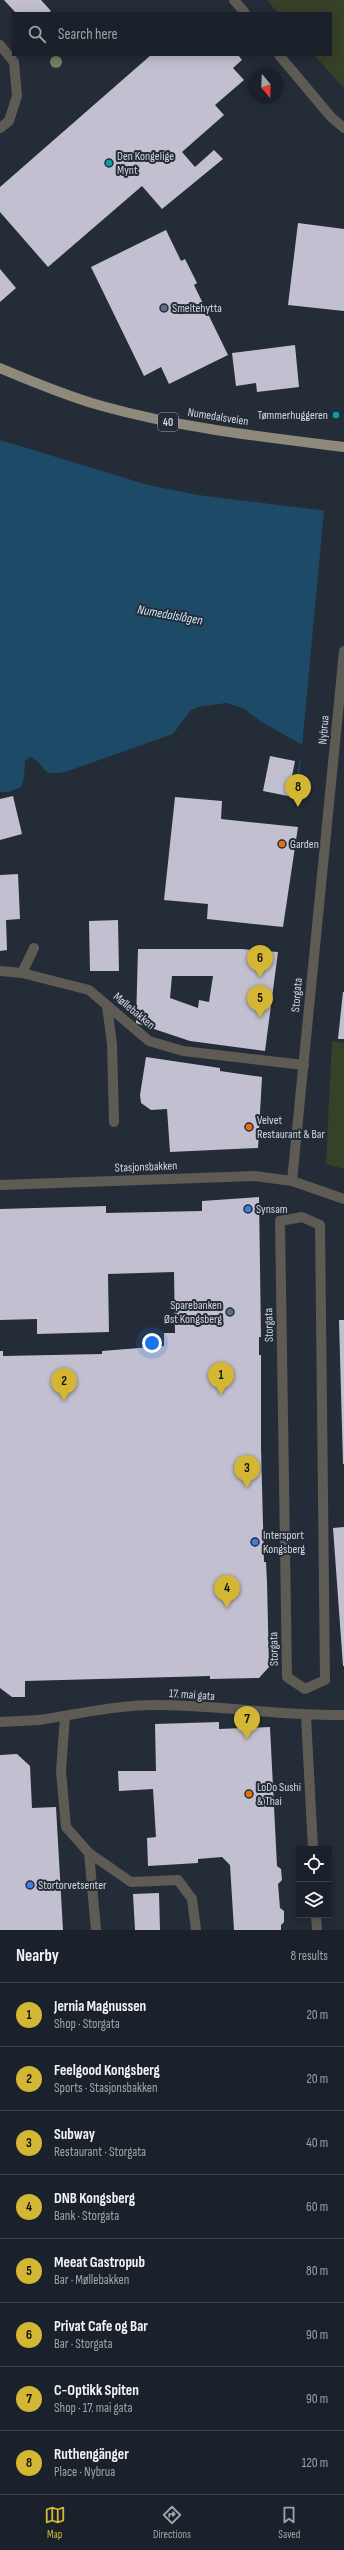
<!DOCTYPE html>
<html lang="en">
<head>
<meta charset="utf-8">
<style>
	:root { --surface:#1b212a; --page:#242932; --text:#f1f3f6; --muted:#a0a3a8; --line:#393e47; --accent:#d4b635 }
	body { margin:0; font-family:"Sofia Sans Condensed",sans-serif; background:var(--page); color:var(--text) }
	.controls { position:absolute; right:12px; bottom:12px; display:grid; overflow:hidden; border-radius:0px; box-shadow:0 2px 10px #0003 }
	.controls button { width:36px; height:36px; display:grid; place-items:center; padding:0; border:0; border-bottom:1px solid var(--line); background:var(--surface); color:var(--text); font:20px sans-serif }
	.compass { position:absolute; left:248px; top:68px; width:36px; height:36px; border-radius:50%; background:var(--surface); box-shadow:0 2px 10px #0003; rotate:161deg }
	.you { position:absolute; left:152px; top:1343px; width:14px; height:14px; margin:-10px; border:3px solid #fff; border-radius:50%; background:#1a73e8; box-shadow:0 0 0 6px #1a73e833 }
	.badge { display:grid; place-items:center; width:26px; height:26px; border-radius:50%; background:var(--accent); color:#111; font-size:13px; font-weight:700 }
	.pin { position:absolute; translate:-50% -33px; filter:drop-shadow(0 1px 2px #0008) }
	.pin::after { content:''; position:absolute; top:21px; width:14px; height:12px; background:inherit; clip-path:polygon(0 0,100% 0,50% 100%) }
	.list { margin:0; padding:0; list-style:none }
	h2 { display:flex; justify-content:space-between; align-items:center; height:52px; margin:0; padding:0 16px; font-size:17px }
	h2 small { font-size:13px; font-weight:400; color:var(--muted) }
	.list li { display:grid; grid-template-columns:26px 1fr auto; gap:12px; align-items:center; box-sizing:border-box; height:64px; padding:0 16px; border-top:1px solid var(--line) }
	.list b { display:block; font-size:15px; white-space:nowrap }
	.list p { margin:0; font-size:13px; white-space:nowrap; color:var(--muted) }
	.list em { font-size:13px; font-style:normal; color:var(--muted) }
	.icon { flex:none; width:22px; height:22px; fill:none; stroke:currentColor; stroke-width:2; stroke-linecap:round; stroke-linejoin:round }
	.map { position:relative; flex:none; width:344px; height:1930px; overflow:hidden }
	.search { position:absolute; background:var(--surface); box-shadow:0 2px 10px #0003; left:12px; right:12px; top:12px; height:44px; display:flex; align-items:center; gap:10px; box-sizing:border-box; padding:0 14px; border-radius:0px; color:var(--muted); font-size:15px }
	.sheet { height:564px; background:var(--surface) }
	nav { display:flex; justify-content:space-around; align-items:center; box-sizing:border-box; height:56px; border-top:1px solid var(--line); background:var(--surface); font-size:11px; color:var(--muted) }
	nav a { display:grid; justify-items:center; gap:2px }
	nav .on { color:var(--accent) }
	.map>svg:first-child { display:block }
	.green { fill:#374127 }
	.water { fill:#1d4b67 }
	.pier { fill:#242c38 }
	.building { fill:#c2bfd0; fill-rule:evenodd }
	.lines { fill:none; stroke-linecap:round; stroke-linejoin:round }
	.service { stroke:#5d5b54; stroke-width:10 }
	.pedestrian { stroke:#5d5b54; stroke-width:10 }
	.minor { stroke:#5d5b54; stroke-width:10 }
	.primary { stroke:#8e897b; stroke-width:10 }
	.tree { fill:#708261 }
	.culture-dot { fill:#0f9aa8; stroke:#242c38; stroke-width:1.5 }
	.service-dot { fill:#5c6f8a; stroke:#242c38; stroke-width:1.5 }
	.food-dot { fill:#e8710a; stroke:#242c38; stroke-width:1.5 }
	.shop-dot { fill:#3f7fe0; stroke:#242c38; stroke-width:1.5 }
	.labels { text-anchor:middle; dominant-baseline:central; stroke-width:4; stroke-linejoin:round; paint-order:stroke }
	.shield { fill:#242c38; stroke:#9ea4ad; stroke-width:1 }
	.shield-label { font-size:11px; font-weight:bold; fill:#d2d7df }
	.poi-label { font-size:12px; fill:#d2d7df; stroke:#242c38; text-anchor:start }
	.street-label { font-size:12px; fill:#d2d7df; stroke:#242c38 }
	.water-label { font-size:13px; font-style:italic; fill:#cde9fc; stroke:#242c38 }
</style>
</head>
<body>
<div class="map">
<svg width="344" height="1930" viewBox="0 0 344 1930">
	<rect width="100%" height="100%" fill="#242c38"/>
	<path class="green" d="M267,0H344V88L314,55H331V13H278Z
		M332,1041L344,1043V1169L326,1164Z"/>
	<path class="water" d="M0,440L148,485L198,495L344,513V808L293,797L300,759L333,762L260,721L243,708L226,703L197,707L190,711L173,734L65,772C38,777 48,765 30,757L25,761L24,778L21,787L9,792H0Z"/>
	<path class="pier" d="M324,510L344,511V810L297,800L301,757L326,760L302,747Z"/>
	<path class="building" d="M4,0H41L51,11L48,13H16Z
		M151,55H238L242,60L233,68L244,80L215,105L224,115L182,152L195,167L214,150L223,159L162,209L142,186L48,267L0,212V187Z
		M298,223L344,229V311L288,305Z
		M166,230L181,261L185,259L197,283L194,285L228,355L169,384L161,367L144,376L91,267Z
		M0,269L16,288L0,302Z
		M295,345L299,387L257,392L256,383L236,386L232,353Z
		M270,756L295,761L288,796L263,791Z
		M13,796L22,834L0,840V799Z
		M175,797L222,801L221,819L298,827L283,927L207,919L208,904L164,900Z
		M18,874L20,919L6,920L7,950L0,951V875Z
		M118,920L119,971H90L89,921Z
		M138,949H241L278,952L265,1051L190,1041L136,1023ZM172,976H213L209,1002L199,1000L198,1008L170,998Z
		M343,992H344V1039H338Z
		M146,1057L220,1068V1071L262,1077L258,1148L170,1152L167,1109L151,1110L141,1103L140,1095Z
		M259,1197L261,1337H259V1355H261V1447L264,1562H266L267,1582L269,1667L259,1678L210,1679V1676L25,1681V1697H12L0,1688V1351H3V1356L102,1354V1351L164,1346V1333H175L174,1272L108,1274L109,1332L37,1334V1319L0,1320V1209L106,1206V1213L202,1211V1201Z
		M339,1320H344V1464H343Z
		M344,1527V1666H343L333,1528Z
		M219,1722V1729L270,1727L277,1866L281,1869L282,1880L278,1884L280,1908L284,1911V1922L281,1925V1930H234L230,1865L222,1857L198,1859V1863L148,1866L147,1838L156,1837L153,1789L119,1791L118,1771H156L155,1724Z
		M17,1754L30,1766L32,1808L56,1807L63,1930H0V1755Z
		M159,1893L160,1930H135L133,1894Z"/>
	<g class="lines">
		<path class="service" d="M0,45L14,62L17,96L9,121L0,128
			M22,973L34,948
			M107,1006L112,1044L114,1122
			M65,1716L61,1771L66,1827L89,1853L96,1930
			M0,1722L39,1720
			M89,1853L131,1882L178,1880L192,1899L196,1930"/>
		<path class="pedestrian" d="M302,1217L320,1225L325,1680L305,1689L287,1677L280,1221Z"/>
		<path class="minor" d="M234,0L245,13
			M279,55L331,117L344,128
			M0,971L22,973L89,990L149,1041L183,1051L304,1065
			M292,1181L344,651
			M0,1185L255,1176L292,1181L344,1199
			M306,1716L313,1849
			M39,1720C78,1714 117,1705 156,1705C219,1705 281,1716 344,1715
			M316,1915L317,1930"/>
		<path class="primary" d="M0,368C33,382 67,396 102,406C181,428 263,437 344,447"/>
	</g>
	<circle class="tree" cx="56" cy="62" r="6"/>
	<g class="culture-dot">
		<circle cx="109" cy="163" r="4"/>
		<circle cx="336" cy="415" r="4"/>
	</g>
	<g class="service-dot">
		<circle cx="164" cy="308" r="4"/>
		<circle cx="230" cy="1312" r="4"/>
	</g>
	<g class="food-dot">
		<circle cx="282" cy="844" r="4"/>
		<circle cx="249" cy="1127" r="4"/>
		<circle cx="249" cy="1794" r="4"/>
	</g>
	<g class="shop-dot">
		<circle cx="248" cy="1209" r="4"/>
		<circle cx="255" cy="1542" r="4"/>
		<circle cx="30" cy="1885" r="4"/>
	</g>
	<g class="labels">
		<rect class="shield" x="158" y="413" width="20" height="18" rx="3"/>
		<g class="shield-label">
			<text x="168" y="422">40</text>
		</g>
		<g class="poi-label">
			<text x="117" y="156">Den Kongelige<tspan x="117" dy="14">Mynt</tspan></text>
			<text x="172" y="308">Smeltehytta</text>
			<text x="328" y="415" text-anchor="end">Tømmerhuggeren</text>
			<text x="290" y="844">Garden</text>
			<text x="257" y="1120">Velvet<tspan x="257" dy="14">Restaurant &amp; Bar</tspan></text>
			<text x="256" y="1209">Synsam</text>
			<text x="222" y="1305" text-anchor="end">Sparebanken<tspan x="222" dy="14">Øst Kongsberg</tspan></text>
			<text x="263" y="1535">Intersport<tspan x="263" dy="14">Kongsberg</tspan></text>
			<text x="257" y="1787">LoDo Sushi<tspan x="257" dy="14">&amp; Thai</tspan></text>
			<text x="38" y="1885">Stortorvetsenter</text>
		</g>
		<g class="street-label">
			<text transform="translate(218 417) rotate(9)">Numedalsveien</text>
			<text transform="translate(324 730) rotate(-85)">Nybrua</text>
			<text transform="translate(297 995) rotate(-85)">Storgata</text>
			<text transform="translate(134 1011) rotate(40)">Møllebakken</text>
			<text transform="translate(146 1167) rotate(-2)">Stasjonsbakken</text>
			<text transform="translate(269 1325) rotate(-91)">Storgata</text>
			<text transform="translate(274 1649) rotate(-91)">Storgata</text>
			<text transform="translate(192 1695) rotate(4)">17. mai gata</text>
		</g>
		<g class="water-label">
			<text transform="translate(170 615) rotate(10)">Numedalslågen</text>
		</g>
	</g>
</svg>
<div class="controls">
<button><svg class="icon" aria-label="locate" viewBox="0 0 24 24"><circle cx="12" cy="12" r="6"/><path d="M12 2v4M12 18v4M2 12h4M18 12h4"/></svg></button>
<button><svg class="icon" aria-label="layers" viewBox="0 0 24 24"><path d="M12 4l9 5-9 5-9-5zM3 14l9 5 9-5"/></svg></button>
</div>
<svg class="compass" viewBox="-18 -18 36 36"><path d="M0-13l5 13h-10z" fill="#e53935"/><path d="M0 13l5-13h-10z" fill="#a0a3a8"/></svg>
<div class="you"></div>
<div class="pin badge" style="left:221px;top:1395px">1</div>
<div class="pin badge" style="left:64px;top:1401px">2</div>
<div class="pin badge" style="left:247px;top:1488px">3</div>
<div class="pin badge" style="left:227px;top:1608px">4</div>
<div class="pin badge" style="left:260px;top:1018px">5</div>
<div class="pin badge" style="left:260px;top:978px">6</div>
<div class="pin badge" style="left:247px;top:1739px">7</div>
<div class="pin badge" style="left:298px;top:807px">8</div>
<div class="search"><svg class="icon" aria-label="search" viewBox="0 0 24 24"><circle cx="10" cy="10" r="6"/><path d="M15 15l6 6"/></svg>Search here</div>
</div>
<section class="sheet">
<h2>Nearby<small>8 results</small></h2>
<ul class="list">
<li><span class="badge">1</span><div><b>Jernia Magnussen</b><p>Shop · Storgata</p></div><em>20 m</em></li>
<li><span class="badge">2</span><div><b>Feelgood Kongsberg</b><p>Sports · Stasjonsbakken</p></div><em>20 m</em></li>
<li><span class="badge">3</span><div><b>Subway</b><p>Restaurant · Storgata</p></div><em>40 m</em></li>
<li><span class="badge">4</span><div><b>DNB Kongsberg</b><p>Bank · Storgata</p></div><em>60 m</em></li>
<li><span class="badge">5</span><div><b>Meeat Gastropub</b><p>Bar · Møllebakken</p></div><em>80 m</em></li>
<li><span class="badge">6</span><div><b>Privat Cafe og Bar</b><p>Bar · Storgata</p></div><em>90 m</em></li>
<li><span class="badge">7</span><div><b>C-Optikk Spiten</b><p>Shop · 17. mai gata</p></div><em>90 m</em></li>
<li><span class="badge">8</span><div><b>Ruthengänger</b><p>Place · Nybrua</p></div><em>120 m</em></li>
</ul>
</section>
<nav>
<a class="on"><svg class="icon" aria-label="map" viewBox="0 0 24 24"><path d="M3 6l6-2 6 2 6-2v14l-6 2-6-2-6 2zM9 4v14M15 6v14"/></svg>Map</a>
<a><svg class="icon" aria-label="directions" viewBox="0 0 24 24"><path d="M12 3l9 9-9 9-9-9zM9 14v-3h6M13 9l2 2-2 2"/></svg>Directions</a>
<a><svg class="icon" aria-label="saved" viewBox="0 0 24 24"><path d="M7 4h10v16l-5-4-5 4z"/></svg>Saved</a>
</nav>
</body>
</html>
